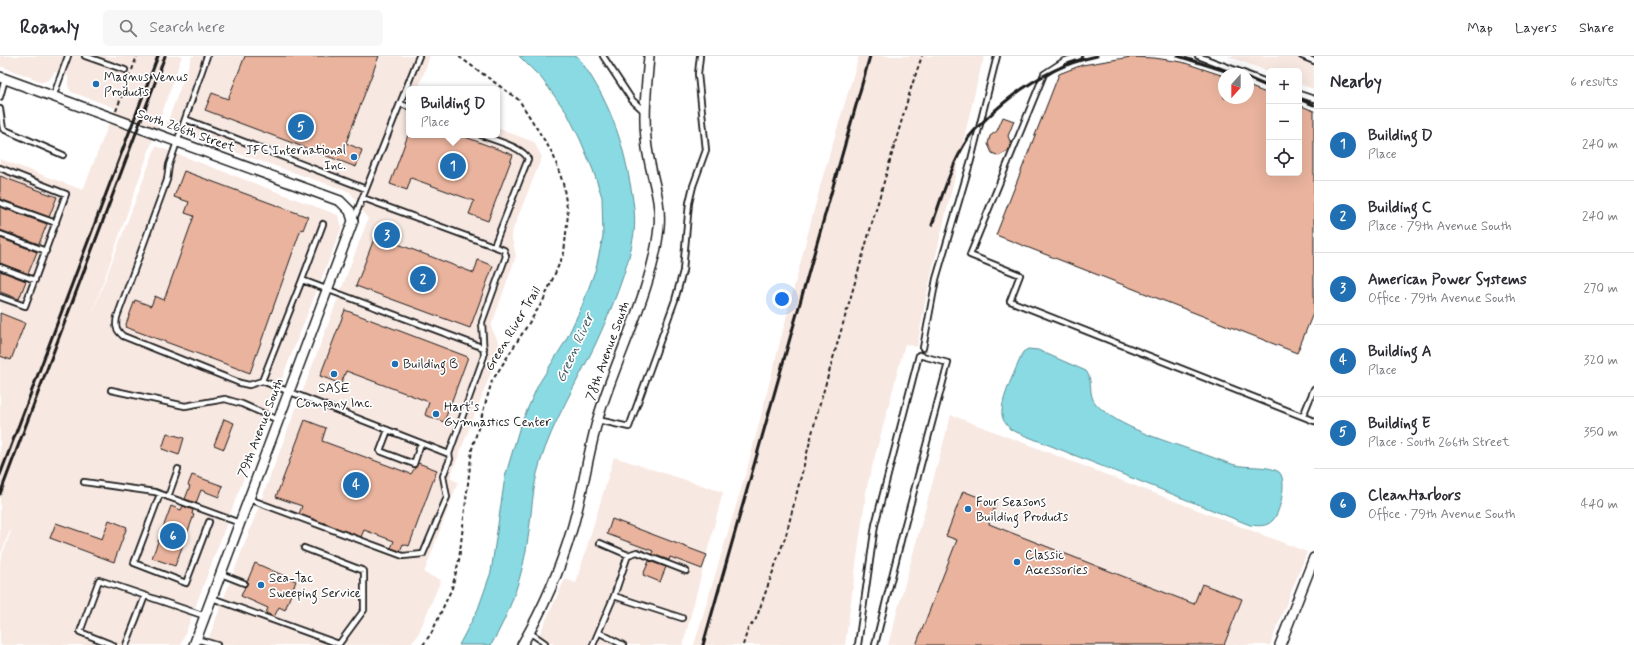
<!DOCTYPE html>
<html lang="en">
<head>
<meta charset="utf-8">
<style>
	:root { --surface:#fff; --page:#f7f7f7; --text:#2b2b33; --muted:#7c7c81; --line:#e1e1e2; --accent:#1f6fb2 }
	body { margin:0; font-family:Mynerve,sans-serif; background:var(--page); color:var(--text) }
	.controls { position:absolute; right:12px; top:12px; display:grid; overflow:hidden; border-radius:6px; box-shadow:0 4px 16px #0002 }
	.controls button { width:36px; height:36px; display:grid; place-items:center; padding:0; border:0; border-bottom:1px solid var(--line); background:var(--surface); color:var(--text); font:20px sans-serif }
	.compass { position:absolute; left:1218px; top:12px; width:36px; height:36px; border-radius:50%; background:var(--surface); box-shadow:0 4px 16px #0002; rotate:201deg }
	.you { position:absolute; left:782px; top:243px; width:14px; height:14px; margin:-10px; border:3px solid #fff; border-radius:50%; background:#1a73e8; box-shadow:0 0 0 6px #1a73e833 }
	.badge { display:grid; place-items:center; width:26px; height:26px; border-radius:50%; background:var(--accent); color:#fff; font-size:13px; font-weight:700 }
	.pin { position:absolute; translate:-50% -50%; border:2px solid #fff; box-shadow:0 1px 4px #0006 }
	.popup { position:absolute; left:406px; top:30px; width:94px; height:52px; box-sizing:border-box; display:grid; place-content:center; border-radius:6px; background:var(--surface); filter:drop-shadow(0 1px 3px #0005); font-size:13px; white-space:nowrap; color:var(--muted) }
	.popup b { font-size:15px; color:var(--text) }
	.popup::after { content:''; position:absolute; left:50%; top:100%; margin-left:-8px; border:8px solid transparent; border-top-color:var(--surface) }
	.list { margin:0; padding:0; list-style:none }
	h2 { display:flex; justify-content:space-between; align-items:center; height:52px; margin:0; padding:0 16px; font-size:17px }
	h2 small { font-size:13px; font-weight:400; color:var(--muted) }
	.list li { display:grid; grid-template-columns:26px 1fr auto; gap:12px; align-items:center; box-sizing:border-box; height:72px; padding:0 16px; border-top:1px solid var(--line) }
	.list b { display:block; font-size:15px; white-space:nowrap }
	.list p { margin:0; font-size:13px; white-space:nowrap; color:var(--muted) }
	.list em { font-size:13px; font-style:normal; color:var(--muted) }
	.icon { flex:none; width:22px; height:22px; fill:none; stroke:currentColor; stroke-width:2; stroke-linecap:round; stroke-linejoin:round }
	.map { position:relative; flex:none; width:1314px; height:589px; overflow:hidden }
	header { display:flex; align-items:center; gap:24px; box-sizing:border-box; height:56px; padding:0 20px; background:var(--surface); border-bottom:1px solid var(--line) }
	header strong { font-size:19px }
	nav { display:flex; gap:22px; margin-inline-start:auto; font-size:14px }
	.search { width:280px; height:36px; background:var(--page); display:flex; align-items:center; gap:10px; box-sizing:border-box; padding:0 14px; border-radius:6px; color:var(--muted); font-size:15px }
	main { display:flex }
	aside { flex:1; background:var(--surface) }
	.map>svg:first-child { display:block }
	.built { fill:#f8e8e2 }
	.water { fill:#89dae3; stroke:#5d8e93 }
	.building { fill:#e9b39d; stroke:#1c1c1c }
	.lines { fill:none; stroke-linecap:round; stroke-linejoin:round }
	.service-casing { stroke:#1c1c1c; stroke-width:8 }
	.minor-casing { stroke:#1c1c1c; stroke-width:12 }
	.path { stroke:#1c1c1c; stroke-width:2; stroke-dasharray:4 3; stroke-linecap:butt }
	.service { stroke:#fff; stroke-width:4.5 }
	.minor { stroke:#fff; stroke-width:9 }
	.rail { stroke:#1c1c1c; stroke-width:3 }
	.poi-dot { fill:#1f6fb2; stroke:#fff; stroke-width:1.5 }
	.labels { text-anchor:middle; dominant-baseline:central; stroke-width:3.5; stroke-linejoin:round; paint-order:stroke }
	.poi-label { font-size:13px; fill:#1c1c1c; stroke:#fff; text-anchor:start }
	.street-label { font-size:13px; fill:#1c1c1c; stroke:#fff }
	.water-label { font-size:14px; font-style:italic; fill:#425e62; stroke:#fff }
</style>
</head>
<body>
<header>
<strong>Roamly</strong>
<div class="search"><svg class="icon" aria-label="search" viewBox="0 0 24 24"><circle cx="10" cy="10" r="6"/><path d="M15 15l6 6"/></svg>Search here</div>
<nav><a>Map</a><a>Layers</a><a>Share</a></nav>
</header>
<main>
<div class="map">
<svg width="1314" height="589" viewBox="0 0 1314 589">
	<rect width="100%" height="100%" fill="#fff"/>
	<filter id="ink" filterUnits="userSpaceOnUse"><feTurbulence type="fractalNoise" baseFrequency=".025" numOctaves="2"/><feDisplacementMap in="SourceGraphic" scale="8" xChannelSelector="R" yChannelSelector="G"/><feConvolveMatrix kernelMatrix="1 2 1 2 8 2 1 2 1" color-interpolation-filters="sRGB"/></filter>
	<g filter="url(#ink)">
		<path class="built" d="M0,0H182L91,261L156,90L338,159L342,171L269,355L181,589H0V505L11,475L10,474L0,500V103L83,134L115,52L71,36L68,30V20L55,16L50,23L43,26L0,10Z
			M192,0H430L418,33H409V79H497V72L534,86L542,101L511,178L516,200L491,271L501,291L450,422L458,426L424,517L441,524L417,581L410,589H206L368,163L350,136L165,72Z
			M859,0H985L981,11L927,237L917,291L905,288L867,430L845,589H694L748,410L822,123Z
			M1228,0H1314V33L1299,28V15L1269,16Z
			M951,359L1307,496L1270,589H888Z
			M614,401L723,436L683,589H555L539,579L565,523L576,527Z"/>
		<path class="water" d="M519,0H577C606,38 622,80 630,127C633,143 636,160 634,177C629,212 611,254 596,287C577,327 553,365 540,407C532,432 532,457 528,482C523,519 510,557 491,589H459L478,553L491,516L505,421L520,370L538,329L565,286L582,250L596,212L603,180L602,141L593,114L580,83L567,57L542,23Z
			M1028,293L1038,294L1086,315C1094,325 1087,338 1096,348C1119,372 1164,384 1194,395C1208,399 1221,405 1235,409C1248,412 1269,409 1279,416C1288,424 1280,457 1273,464C1267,471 1258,470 1250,469L1011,374C1006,368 1001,363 1002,355C1002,340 1017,311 1023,296Z"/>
		<path class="building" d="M245,0H379L346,87L362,94L356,111L205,54L212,37L228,43Z
			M1131,1L1154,2L1182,6L1224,20V42H1248V30L1269,38V117H1299V49L1314,55V255L1297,297L996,179L1059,18L1082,9Z
			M1003,61L1014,65L1008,80L1011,88L1008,95L999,100L992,97L988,88L990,80L997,75Z
			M408,79H460L513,99L488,165L469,158L474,145L411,122L407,134L390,128Z
			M184,115L308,161L303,174L301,173L250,317L125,271L135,244L151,250L155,240L164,244L194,160L185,157L189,146L174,141Z
			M0,120L57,141L49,161L0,143Z
			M0,151L47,168L39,188L0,174Z
			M380,167L395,172L390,185L474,217L478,204L493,210L470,272L356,230Z
			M0,182L37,196L28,218L0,207Z
			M0,215L26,225L19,243L0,236Z
			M345,254L468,301L444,366L425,359L429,346L346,315L341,328L320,320Z
			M0,257L25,267L11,304L0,300Z
			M224,363L234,367L224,393L214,389Z
			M305,364L326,372L322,385L411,418L418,407L437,414L409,490L403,488L400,495L391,492L394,485L364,474L361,481L299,458L302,450L276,441Z
			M167,377L184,382L179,399L162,393Z
			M192,419L223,430L219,441L201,434L196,447L185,443L190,430L188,429Z
			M963,435L996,448L989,468L1194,548L1202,528L1242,543L1224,589H916L957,484L946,480Z
			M171,450L181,454L183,450L193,454L192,458L194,459L175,510L152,502Z
			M612,463L707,499L702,513L670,501L669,504L652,498L653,495L607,478Z
			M109,464L127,471L114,506L50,482L56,467L102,483Z
			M649,505L666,511L660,526L643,519Z
			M255,507L296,525L285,554L279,551L274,561L266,557L268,552L241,540Z"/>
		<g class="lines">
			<g class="service-casing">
				<path id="service" d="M85,0L125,14
					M207,0L169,109L167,124L117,261C115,270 116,274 123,280L240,327L249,329L262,325L449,398
					M603,0L632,44L645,56
					M1079,0L1064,5L1044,18L970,199L1020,219L1010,245L1314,365
					M1198,0L1246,18
					M1302,0L1314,5
					M1248,19L1269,27
					M1299,38L1314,43
					M0,41L5,23
					M53,41L68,0
					M401,48L409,51
					M0,53L3,73L63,99
					M185,63L366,133
					M481,79C493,84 523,91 528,103L494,190
					M0,112L66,138L25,250L0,241
					M0,147L56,167
					M354,163L419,0
					M0,178L46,195
					M0,211L35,224
					M302,224L323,168
					M923,292L936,223L971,104L997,0
					M262,325L302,224L484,292
					M111,334L185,350L225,343L242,348L278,364
					M1303,360L1314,333
					M598,364L629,371L675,244L683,215L689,147L693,130L706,94L698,18L700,0
					M388,374L380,395L414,408L421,387
					M84,426L155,436L240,467
					M160,438L134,507L186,527L209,466
					M168,441L178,413
					M249,443L403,500L423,498L447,441L443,420L450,403L449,398L484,300L482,266L506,200L504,194L363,142
					M600,487L628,499L637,496L686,515
					M221,518L244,527
					M614,540L682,562
					M212,542L339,588L364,554V515L304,492
					M529,576L545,587L543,589
					M600,577L623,589
					M196,583L217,589
					M113,589L80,576L99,524L205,560
					M126,589L145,540
					M593,589L614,540L628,499
					M858,589L875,469L919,299L948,307L903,476L875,589"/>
			</g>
			<g class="minor-casing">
				<path id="minor" d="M0,21L340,145L350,155L353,165L194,589
					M522,589C543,553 560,514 572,473C583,436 588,396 599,359C617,299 653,233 659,171C662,141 648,113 646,83C643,56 647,27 649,0
					M1280,589L1314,502"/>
			</g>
			<path class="path" d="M132,14L137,0
				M116,55L130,18
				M423,589L432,576L452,532L459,504L472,393L492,325L543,245L564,197L568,158L563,127L553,98L519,44L458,0
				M743,589L748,573L756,563L786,479L817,358L911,32L922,0"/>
			<use href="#service" class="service"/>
			<use href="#minor" class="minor"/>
			<path class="rail" d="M1178,0L1235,18
				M1248,22L1269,31
				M1299,43L1314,49
				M932,169C942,140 951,110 967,84C972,76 980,69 987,62C1018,32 1054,9 1097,0
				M0,419L158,0
				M0,438L165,0
				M703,589L870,0"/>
		</g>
	</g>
	<g class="poi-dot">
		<circle cx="96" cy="28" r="4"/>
		<circle cx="354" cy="101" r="4"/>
		<circle cx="395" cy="308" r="4"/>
		<circle cx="334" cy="318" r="4"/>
		<circle cx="436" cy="358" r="4"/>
		<circle cx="968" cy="453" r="4"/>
		<circle cx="1017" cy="506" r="4"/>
		<circle cx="261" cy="529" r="4"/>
	</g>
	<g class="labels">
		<g class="poi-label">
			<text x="104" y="21">Magnus Venus<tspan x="104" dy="15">Products</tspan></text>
			<text x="346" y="94" text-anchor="end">JFC International<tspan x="346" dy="15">Inc.</tspan></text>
			<text x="403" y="308">Building B</text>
			<text x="334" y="332" text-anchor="middle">SASE<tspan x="334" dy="15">Company Inc.</tspan></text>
			<text x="444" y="351">Hart's<tspan x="444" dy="15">Gymnastics Center</tspan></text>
			<text x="976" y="446">Four Seasons<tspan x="976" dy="15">Building Products</tspan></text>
			<text x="1025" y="499">Classic<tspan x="1025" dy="15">Accessories</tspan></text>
			<text x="269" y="522">Sea-Tac<tspan x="269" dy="15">Sweeping Service</tspan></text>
		</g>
		<g class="street-label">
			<text transform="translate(186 75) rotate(20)">South 266th Street</text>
			<text transform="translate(513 273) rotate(-59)">Green River Trail</text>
			<text transform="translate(608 295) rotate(-70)">78th Avenue South</text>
			<text transform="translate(261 372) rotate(-69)">79th Avenue South</text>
		</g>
		<g class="water-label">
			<text transform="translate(575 292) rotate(-66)">Green River</text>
		</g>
	</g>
</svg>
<div class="controls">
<button>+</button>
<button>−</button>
<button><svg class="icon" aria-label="locate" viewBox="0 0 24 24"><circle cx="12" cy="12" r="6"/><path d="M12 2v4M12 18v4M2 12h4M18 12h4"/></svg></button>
</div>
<svg class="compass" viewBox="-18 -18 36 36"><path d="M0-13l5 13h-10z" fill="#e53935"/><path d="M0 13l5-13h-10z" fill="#7c7c81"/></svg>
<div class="you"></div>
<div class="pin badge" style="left:453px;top:110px">1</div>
<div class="popup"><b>Building D</b>Place</div>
<div class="pin badge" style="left:423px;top:223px">2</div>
<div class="pin badge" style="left:387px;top:179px">3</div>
<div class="pin badge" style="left:356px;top:429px">4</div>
<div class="pin badge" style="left:301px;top:71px">5</div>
<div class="pin badge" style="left:173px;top:480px">6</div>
</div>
<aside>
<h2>Nearby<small>6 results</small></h2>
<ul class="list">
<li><span class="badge">1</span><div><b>Building D</b><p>Place</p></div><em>240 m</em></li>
<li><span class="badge">2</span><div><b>Building C</b><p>Place · 79th Avenue South</p></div><em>240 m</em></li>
<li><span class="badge">3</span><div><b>American Power Systems</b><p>Office · 79th Avenue South</p></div><em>270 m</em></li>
<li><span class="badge">4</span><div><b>Building A</b><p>Place</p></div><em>320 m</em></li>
<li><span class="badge">5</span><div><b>Building E</b><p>Place · South 266th Street</p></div><em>350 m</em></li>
<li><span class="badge">6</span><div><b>CleanHarbors</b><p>Office · 79th Avenue South</p></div><em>440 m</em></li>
</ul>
</aside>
</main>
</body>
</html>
